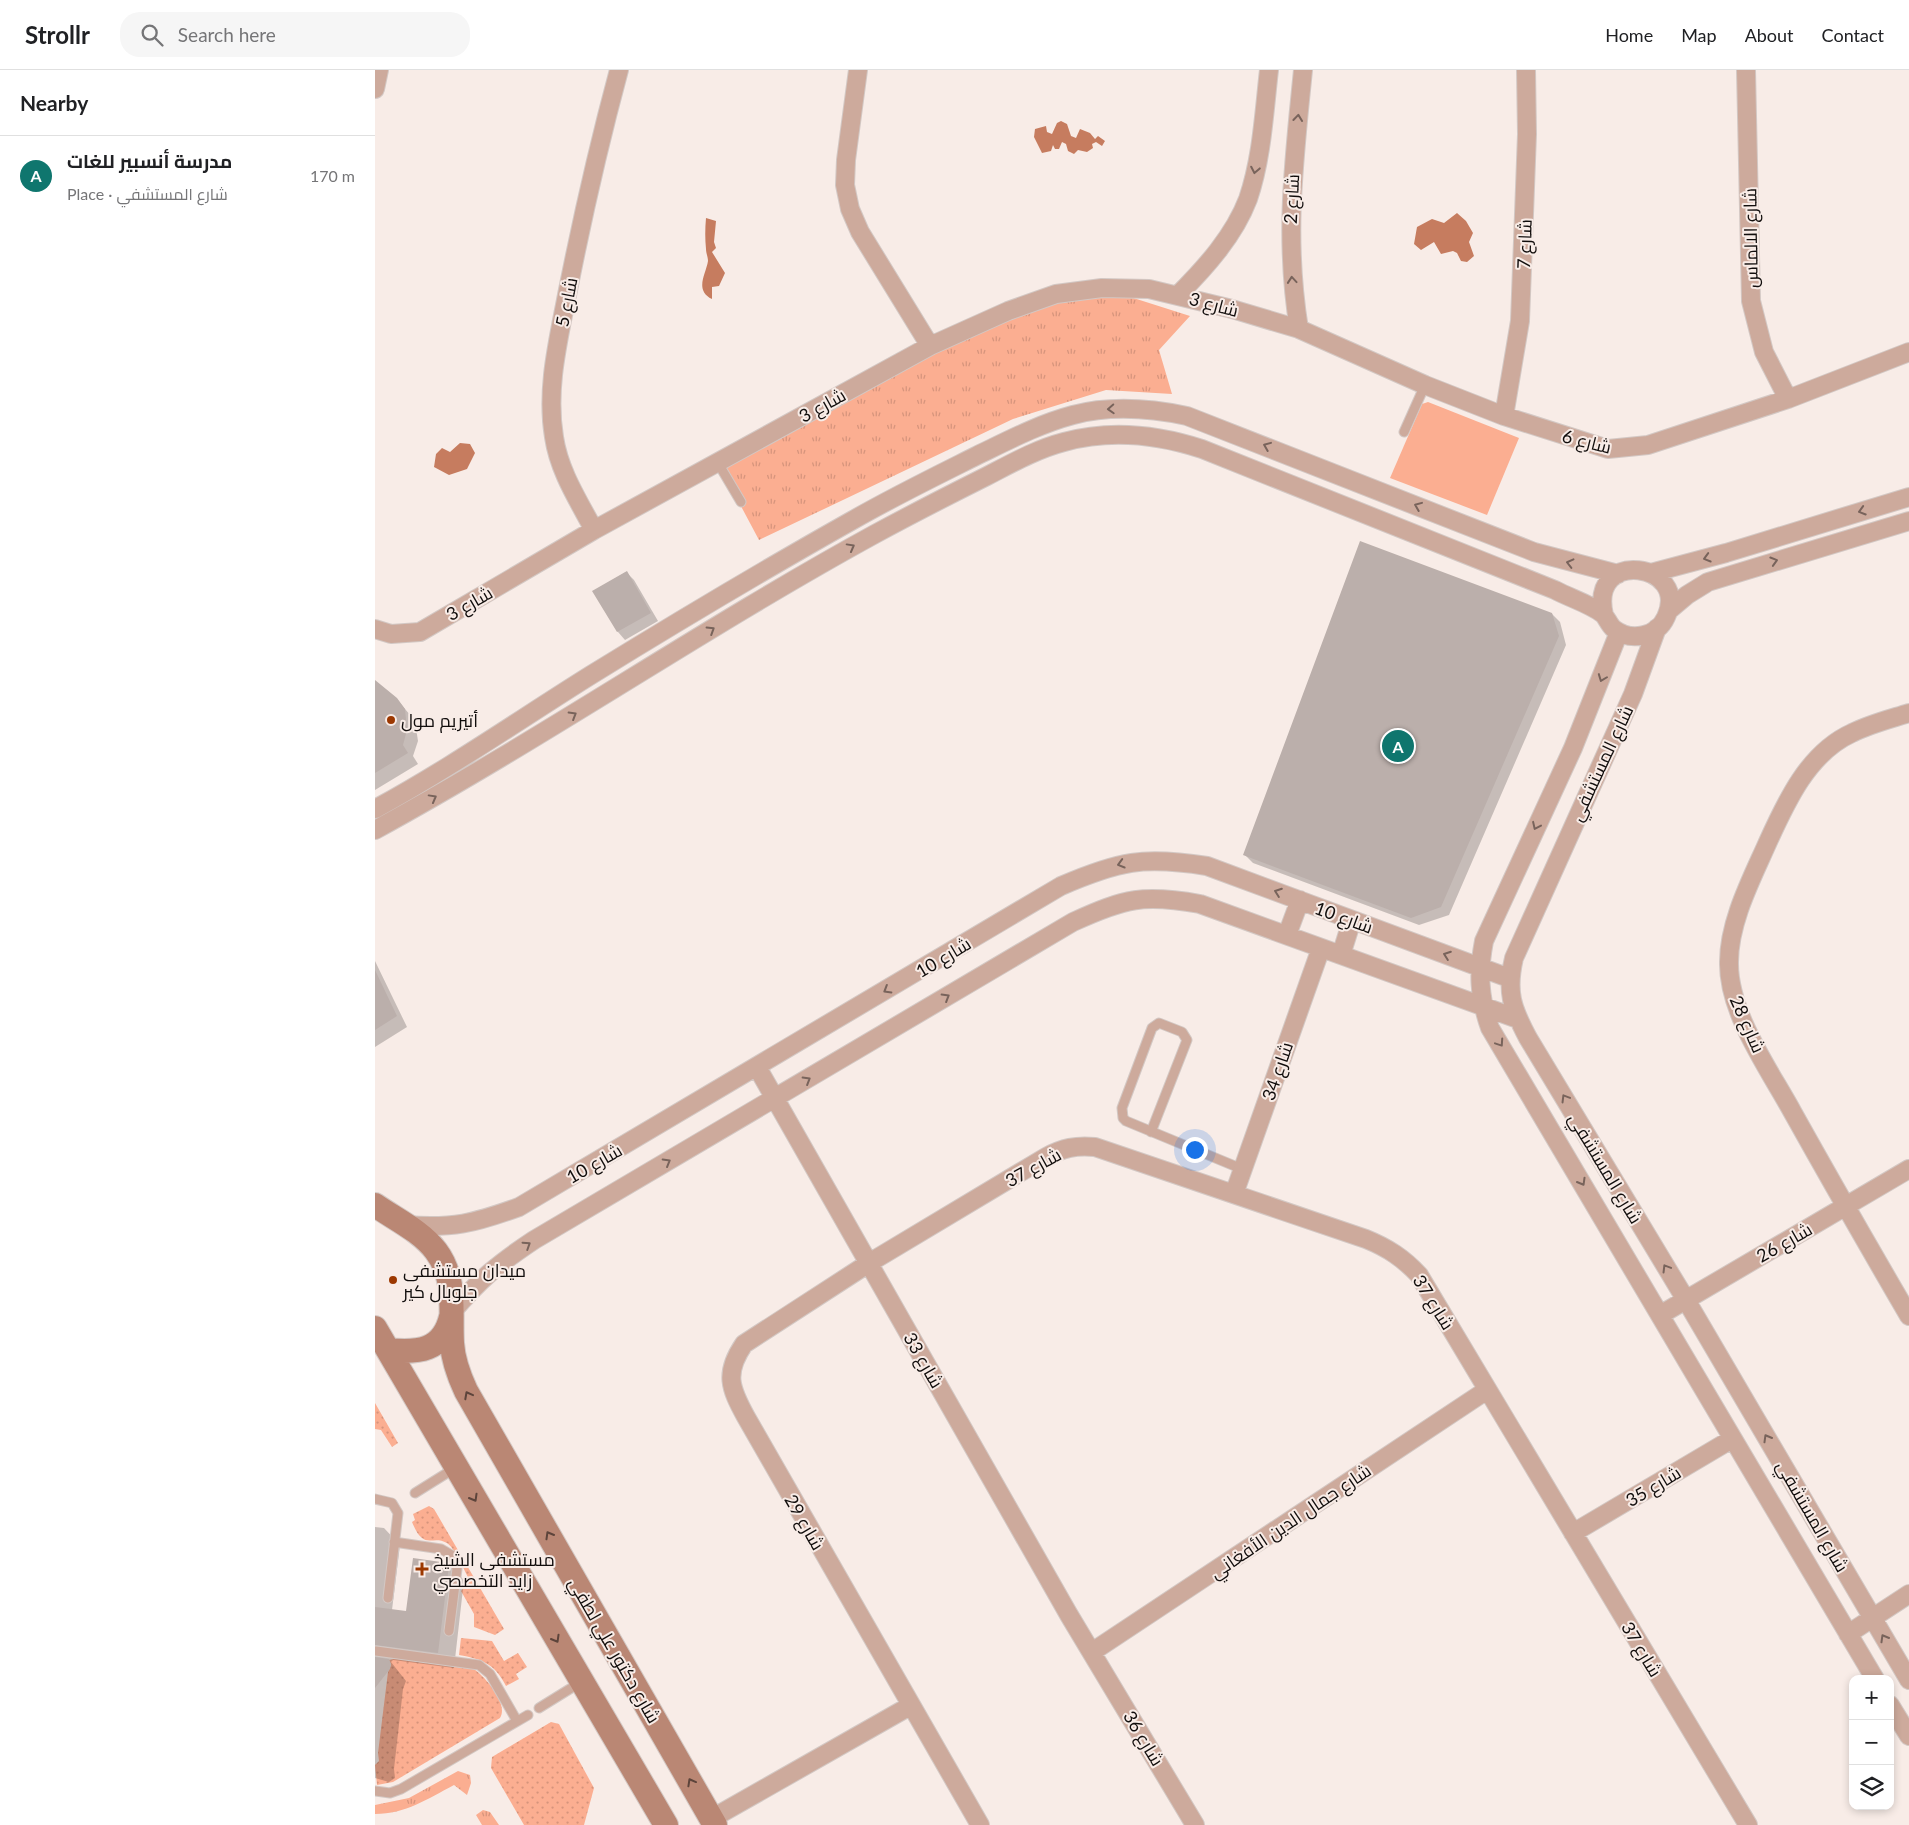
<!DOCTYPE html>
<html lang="en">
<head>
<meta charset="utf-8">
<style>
	:root { --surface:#fff; --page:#f6f6f6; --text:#202124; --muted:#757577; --line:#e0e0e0; --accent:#0f766e }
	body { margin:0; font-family:Lato,Cairo,sans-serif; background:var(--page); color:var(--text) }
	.controls { position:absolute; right:15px; bottom:15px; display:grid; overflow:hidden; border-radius:10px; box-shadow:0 2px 8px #0003 }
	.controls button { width:45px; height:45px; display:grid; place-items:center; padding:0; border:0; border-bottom:1px solid var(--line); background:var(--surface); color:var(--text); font:25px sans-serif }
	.you { position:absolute; left:819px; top:1079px; width:18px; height:18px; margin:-12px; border:4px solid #fff; border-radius:50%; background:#1a73e8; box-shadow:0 0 0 8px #1a73e833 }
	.badge { display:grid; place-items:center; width:32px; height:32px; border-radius:50%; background:var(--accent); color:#fff; font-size:16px; font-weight:700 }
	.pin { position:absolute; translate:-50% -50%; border:2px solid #fff; box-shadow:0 1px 5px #0006 }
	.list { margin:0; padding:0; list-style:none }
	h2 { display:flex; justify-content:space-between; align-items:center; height:65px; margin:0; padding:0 20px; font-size:21px }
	h2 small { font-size:16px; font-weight:400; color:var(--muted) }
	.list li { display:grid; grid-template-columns:32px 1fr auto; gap:15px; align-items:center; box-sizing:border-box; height:80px; padding:0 20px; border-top:1px solid var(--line) }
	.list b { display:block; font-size:19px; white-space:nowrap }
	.list p { margin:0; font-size:16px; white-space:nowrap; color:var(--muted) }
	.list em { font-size:16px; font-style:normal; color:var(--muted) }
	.icon { flex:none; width:28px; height:28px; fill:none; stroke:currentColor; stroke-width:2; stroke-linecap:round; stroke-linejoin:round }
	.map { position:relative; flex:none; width:1534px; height:1755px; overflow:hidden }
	header { display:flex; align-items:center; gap:30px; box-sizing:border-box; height:70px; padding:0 25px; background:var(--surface); border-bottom:1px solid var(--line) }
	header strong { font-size:24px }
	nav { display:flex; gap:28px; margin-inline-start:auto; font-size:18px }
	.search { width:350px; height:45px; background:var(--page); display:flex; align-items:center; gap:12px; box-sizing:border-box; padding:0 18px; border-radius:20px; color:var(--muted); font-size:19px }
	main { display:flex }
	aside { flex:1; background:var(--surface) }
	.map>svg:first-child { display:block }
	.grass { fill:url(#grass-tufts) }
	.garden { fill:url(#garden-dots) }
	.pitch { fill:#fbae91 }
	.water { fill:#c67c5f }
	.shadow { fill:#0003 }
	.building { fill:#bbafab }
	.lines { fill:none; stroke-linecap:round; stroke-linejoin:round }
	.lane-casing { stroke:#d3c8c4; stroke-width:11 }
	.street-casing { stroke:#d3c8c4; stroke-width:20 }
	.secondary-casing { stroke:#d3c8c4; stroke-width:26 }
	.lane { stroke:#cdaa9c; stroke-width:9 }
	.street { stroke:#cdaa9c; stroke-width:18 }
	.secondary { stroke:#ba8774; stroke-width:24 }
	.oneway { stroke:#78635b }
	.oneway2 { stroke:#5d443b }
	.poi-dot { fill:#9c3801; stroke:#f8ece7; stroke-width:2 }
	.labels { text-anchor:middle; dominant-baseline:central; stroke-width:4; stroke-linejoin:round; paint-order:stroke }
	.street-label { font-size:18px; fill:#110d0c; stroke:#f8ece7 }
	.poi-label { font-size:18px; fill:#110d0c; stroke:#f8ece7; text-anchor:start }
</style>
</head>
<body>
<header>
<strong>Strollr</strong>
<div class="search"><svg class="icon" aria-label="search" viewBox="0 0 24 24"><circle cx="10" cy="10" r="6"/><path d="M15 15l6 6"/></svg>Search here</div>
<nav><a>Home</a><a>Map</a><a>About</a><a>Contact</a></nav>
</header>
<main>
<aside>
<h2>Nearby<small></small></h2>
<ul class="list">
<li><span class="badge">A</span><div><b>مدرسة أنسبير للغات</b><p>Place · شارع المستشفي</p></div><em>170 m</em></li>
</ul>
</aside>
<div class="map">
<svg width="1534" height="1755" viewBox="0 0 1534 1755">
	<defs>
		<pattern id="grass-tufts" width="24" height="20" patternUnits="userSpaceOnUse" patternTransform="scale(1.25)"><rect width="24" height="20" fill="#fbae91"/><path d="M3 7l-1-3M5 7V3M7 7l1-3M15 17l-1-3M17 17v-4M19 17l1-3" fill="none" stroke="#d6947c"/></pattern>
		<pattern id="garden-dots" width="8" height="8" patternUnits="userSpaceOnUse" patternTransform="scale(1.25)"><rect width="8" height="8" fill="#fbae91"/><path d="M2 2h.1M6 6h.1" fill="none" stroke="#d6947c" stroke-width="1.8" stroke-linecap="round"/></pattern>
	</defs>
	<rect width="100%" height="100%" fill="#f8ece7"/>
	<path class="grass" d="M727,218L815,246L784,280L797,324L731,320L638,349L384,470L343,393L633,241Z
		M83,1701L95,1705L96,1713L92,1725L79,1715C52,1729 31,1744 0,1744V1735L34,1728Z
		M108,1740L115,1742L124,1755H107L101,1745Z"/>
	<path class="garden" d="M0,1333L23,1373L17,1377L6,1360L0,1359Z
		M54,1436L59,1439L129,1559L120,1565L99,1557V1544L86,1521L95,1511C90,1502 80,1478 72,1473C57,1464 49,1482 37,1452L40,1450L38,1444Z
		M86,1568L117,1571L129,1591L143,1583L152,1597L141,1604L144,1609L131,1616C120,1594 107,1589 84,1585Z
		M23,1588L99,1599C110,1607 134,1633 125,1648L18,1712L2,1715L0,1695L4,1691L3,1683L13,1602L16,1595L14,1590Z
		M176,1652L184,1654L219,1718L209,1755H149L116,1698L117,1687Z"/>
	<path class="pitch" d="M1053,332L1144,368L1112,445L1015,408L1047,334Z"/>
	<path class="water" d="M686,51L692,54L696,66L701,68L705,59L715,63L720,69L723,66L730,71L727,76L721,72L717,74L718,78L712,82L703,80L699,84L693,81L691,74L687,72L684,79H680L678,75L676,81L667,83L659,67L660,59L671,56L672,62L677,64L682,53Z
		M1082,143L1091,151L1098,163L1094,172L1099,186L1092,192L1086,191L1082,183L1078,181L1066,184L1059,172L1046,180L1039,174L1042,157L1057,149L1069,153Z
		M331,148L341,151L339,172L341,178L337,182L350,203L344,216L337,217V229C319,220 331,204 333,191C333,187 331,183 331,179C330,169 330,159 331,148Z
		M85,373L95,374L100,383L92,399L74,405L59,397L61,384L67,378L75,382Z"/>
	<path class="shadow" d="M251,502L259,510L283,551L250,570L243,562L219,521Z
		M1177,544L1185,552L1191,575L1074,845L1044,855L878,793L870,785Z
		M0,611L21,628L40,651L43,671L38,686L43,694L0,720Z
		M0,891L32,957L0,977Z
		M0,1457L9,1458L25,1475L17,1540L32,1542L73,1494L89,1510L79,1598L18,1590L16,1592L31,1611L28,1619L19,1699L20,1708L14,1712L0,1708Z"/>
	<path class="building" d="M985,471L1177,543L1184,566L1066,837L1036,848L868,785Z
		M252,501L276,543L242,562L217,521Z
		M0,610L22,628L30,639L32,660L28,675L33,683L0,703Z
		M0,900L22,946L0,960Z
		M38,1488L73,1493L74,1495L63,1583L0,1575V1537L31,1541Z
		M0,1587L14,1589L16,1594L15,1599L0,1618Z"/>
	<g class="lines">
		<g class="lane-casing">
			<path id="lane" d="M1029,362L1050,315
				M343,393L366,432
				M776,1062L812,970L807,962L784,953L777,958L747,1038L748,1048L751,1051L867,1099
				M40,1423L80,1398
				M0,1429L17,1433L23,1443L13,1528
				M19,1472L66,1479L78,1486L82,1499L74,1561
				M1,1581L104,1595L115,1604L142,1651
				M164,1638L206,1612
				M0,1721L15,1723L26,1719L153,1645"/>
		</g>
		<g class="street-casing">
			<path id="street" d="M483,0L471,90L470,115L475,139L485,162L555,276
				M1371,0L1376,231L1389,282L1413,329
				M0,19L4,0
				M803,225C830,198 859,166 873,129C887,88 889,43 894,0
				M924,259C909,167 919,91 928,0
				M1129,346L1145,251L1152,64L1151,0
				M219,460C203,430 184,401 179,367C171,319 183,272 192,225C207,149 224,74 244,0
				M1276,503L1351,483L1534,427
				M1293,541L1312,525L1333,512L1534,451
				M1282,558L1258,624L1139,888C1131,922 1137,938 1153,968L1311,1230L1534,1610
				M0,559L16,564L45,562L219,460L555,276L633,241L681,224L727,218L774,219L857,239L924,259L1050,315L1129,346L1233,379L1273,375L1413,329L1534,282
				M1244,562L1198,678L1109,871C1103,902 1104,927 1115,958L1500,1609
				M1534,643C1515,649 1495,654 1477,663C1433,683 1411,732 1392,774C1376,810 1354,852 1354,892C1353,943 1394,999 1418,1043C1456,1111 1495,1179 1534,1246
				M0,739C74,699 144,650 216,605C302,552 389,500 478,450C518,427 559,407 601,386C632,371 664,354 698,345C736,335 774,338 812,346L1159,482L1243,504
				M0,760C170,667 330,557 500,464C537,444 574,425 612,406C637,393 662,379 689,372C736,359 781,364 827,379L1180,520C1195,528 1215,534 1228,544C1232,548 1234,555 1239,559C1256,572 1282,567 1291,547C1316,493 1213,477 1229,545
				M912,865L925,830
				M966,885L977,850
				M382,997L694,1545L820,1755
				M859,1124L946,878
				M31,1155C77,1159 100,1153 144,1137L686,816C744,791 768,786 832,796L1134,908
				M77,1242C105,1209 123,1194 159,1170L698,852C750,828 769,824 825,834L1143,949
				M1285,1245L1534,1099
				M1198,1463L1357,1369
				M1473,1564L1534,1524
				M717,1582L1112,1320
				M1515,1635L1534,1666
				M336,1749L535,1636
				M605,1755L371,1347C355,1318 349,1303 369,1274L494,1193L671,1087C688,1078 701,1075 720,1077L991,1169C1013,1178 1028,1188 1044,1205L1373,1755"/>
		</g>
		<g class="secondary-casing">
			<path id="secondary" d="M0,1135C20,1149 46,1161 61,1181C82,1209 75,1241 77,1273C78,1290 84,1306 91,1321L340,1755
				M0,1258L291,1755
				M13,1280C43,1283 68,1281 76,1247"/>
		</g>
		<use href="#lane" class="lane"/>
		<use href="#street" class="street"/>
		<use href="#secondary" class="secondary"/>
	</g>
	<defs><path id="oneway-chevron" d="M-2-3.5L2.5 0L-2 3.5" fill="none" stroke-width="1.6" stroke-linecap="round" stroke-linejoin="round" transform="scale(1.25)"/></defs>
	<g class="oneway">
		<use href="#oneway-chevron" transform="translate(923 48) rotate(-84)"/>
		<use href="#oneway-chevron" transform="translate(880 100) rotate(101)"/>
		<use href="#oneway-chevron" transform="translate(917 210) rotate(-95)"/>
		<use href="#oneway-chevron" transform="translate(736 339) rotate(177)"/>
		<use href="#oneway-chevron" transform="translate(892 376) rotate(-158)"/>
		<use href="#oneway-chevron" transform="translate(1043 436) rotate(-158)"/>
		<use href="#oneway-chevron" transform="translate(1487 441) rotate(163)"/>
		<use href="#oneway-chevron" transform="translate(476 477) rotate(-29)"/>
		<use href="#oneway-chevron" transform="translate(1332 488) rotate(164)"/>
		<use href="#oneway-chevron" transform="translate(1399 491) rotate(-17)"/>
		<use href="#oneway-chevron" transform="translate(1195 493) rotate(-166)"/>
		<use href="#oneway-chevron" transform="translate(336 560) rotate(-32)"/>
		<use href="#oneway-chevron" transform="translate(1227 608) rotate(111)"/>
		<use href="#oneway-chevron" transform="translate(198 645) rotate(-31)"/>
		<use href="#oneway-chevron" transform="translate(58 728) rotate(-29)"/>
		<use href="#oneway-chevron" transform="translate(1161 756) rotate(115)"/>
		<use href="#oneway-chevron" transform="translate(746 794) rotate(164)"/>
		<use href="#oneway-chevron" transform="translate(903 822) rotate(-160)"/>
		<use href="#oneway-chevron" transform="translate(1072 885) rotate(-160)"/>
		<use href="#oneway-chevron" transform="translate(512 920) rotate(149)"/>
		<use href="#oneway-chevron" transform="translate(571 927) rotate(-31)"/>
		<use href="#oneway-chevron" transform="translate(1125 973) rotate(56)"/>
		<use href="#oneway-chevron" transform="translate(432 1010) rotate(-31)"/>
		<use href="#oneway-chevron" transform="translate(1190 1028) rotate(-121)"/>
		<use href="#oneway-chevron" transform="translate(292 1092) rotate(-30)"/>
		<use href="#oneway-chevron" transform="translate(1207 1112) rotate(60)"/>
		<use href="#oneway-chevron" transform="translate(152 1175) rotate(-33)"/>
		<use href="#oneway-chevron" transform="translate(1291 1198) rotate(-121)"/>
		<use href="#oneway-chevron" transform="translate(1392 1368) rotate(-120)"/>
		<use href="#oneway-chevron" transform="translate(1509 1568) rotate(-120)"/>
	</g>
	<g class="oneway2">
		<use href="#oneway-chevron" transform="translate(93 1325) rotate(-118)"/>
		<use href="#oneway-chevron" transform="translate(99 1428) rotate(60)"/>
		<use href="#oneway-chevron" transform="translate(174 1465) rotate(-120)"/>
		<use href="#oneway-chevron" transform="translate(181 1569) rotate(60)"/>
		<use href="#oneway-chevron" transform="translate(316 1712) rotate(-119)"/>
	</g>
	<g class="poi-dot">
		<circle cx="16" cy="650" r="5"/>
		<circle cx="18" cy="1210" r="5"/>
		<path d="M44.5 1491.5h5v5h5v5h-5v5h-5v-5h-5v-5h5z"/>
	</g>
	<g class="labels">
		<g class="street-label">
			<text transform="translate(916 129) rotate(-87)">شارع 2</text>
			<text transform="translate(1375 168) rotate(-91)">شارع الالماس</text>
			<text transform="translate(1149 174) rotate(-88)">شارع 7</text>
			<text transform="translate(191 232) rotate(-79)">شارع 5</text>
			<text transform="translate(839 234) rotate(15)">شارع 3</text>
			<text transform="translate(447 335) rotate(-29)">شارع 3</text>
			<text transform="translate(1212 371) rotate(14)">شارع 6</text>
			<text transform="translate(94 533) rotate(-30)">شارع 3</text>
			<text transform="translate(1226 693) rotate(-65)">شارع المستشفي</text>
			<text transform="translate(969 847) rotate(20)">شارع 10</text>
			<text transform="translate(568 887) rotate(-31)">شارع 10</text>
			<text transform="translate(1373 954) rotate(66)">شارع 28</text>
			<text transform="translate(902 1001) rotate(-71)">شارع 34</text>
			<text transform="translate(219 1093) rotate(-30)">شارع 10</text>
			<text transform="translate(658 1097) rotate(-29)">شارع 37</text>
			<text transform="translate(1231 1098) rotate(59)">شارع المستشفي</text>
			<text transform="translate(1409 1172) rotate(-30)">شارع 26</text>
			<text transform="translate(1059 1232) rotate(58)">شارع 37</text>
			<text transform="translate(549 1290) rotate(60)">شارع 33</text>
			<text transform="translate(1278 1416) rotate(-31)">شارع 35</text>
			<text transform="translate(1438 1446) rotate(60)">شارع المستشفي</text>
			<text transform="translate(915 1451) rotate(-34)">شارع جمال الدين الأفغاني</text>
			<text transform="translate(430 1452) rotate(60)">شارع 29</text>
			<text transform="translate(1267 1579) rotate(59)">شارع 37</text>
			<text transform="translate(240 1580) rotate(60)">شارع دكتور علي لطفي</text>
			<text transform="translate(769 1668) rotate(59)">شارع 36</text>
		</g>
		<g class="poi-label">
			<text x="26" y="650">أتيريم مول</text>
			<text x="28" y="1200">ميدان مستشفى<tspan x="28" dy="21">جلوبال كير</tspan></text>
			<text x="58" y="1489">مستشفى الشيخ<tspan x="58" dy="21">زايد التخصصي</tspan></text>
		</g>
	</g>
</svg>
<div class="controls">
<button>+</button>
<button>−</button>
<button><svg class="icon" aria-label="layers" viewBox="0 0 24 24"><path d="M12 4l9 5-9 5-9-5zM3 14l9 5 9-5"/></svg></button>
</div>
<div class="you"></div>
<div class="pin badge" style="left:1023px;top:676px">A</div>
</div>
</main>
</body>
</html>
